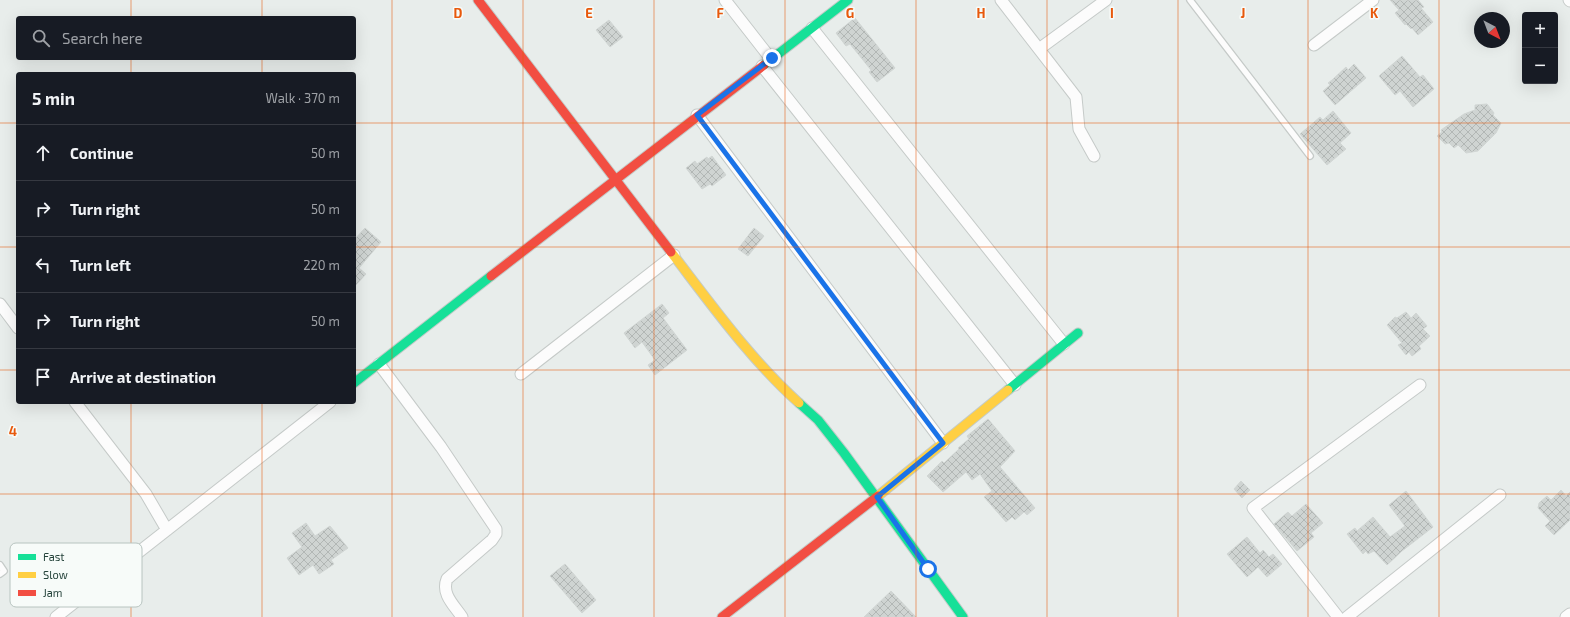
<!DOCTYPE html>
<html lang="en">
<head>
<meta charset="utf-8">
<style>
	:root { --surface:#171b24; --page:#242831; --text:#f1f3f6; --muted:#9ea1a6; --line:#363941 }
	body { margin:0; font-family:"Exo 2",sans-serif; background:var(--page); color:var(--text) }
	.controls { position:absolute; right:12px; top:12px; display:grid; overflow:hidden; border-radius:4px; box-shadow:0 4px 16px #0002 }
	.controls button { width:36px; height:36px; display:grid; place-items:center; padding:0; border:0; border-bottom:1px solid var(--line); background:var(--surface); color:var(--text); font:20px sans-serif }
	.compass { position:absolute; left:1474px; top:12px; width:36px; height:36px; border-radius:50%; background:var(--surface); box-shadow:0 4px 16px #0002; rotate:138deg }
	.stop { position:absolute; width:12px; height:12px; margin:-9px; border:3px solid #1a73e8; border-radius:50%; background:#fff }
	.stop.end { background:#1a73e8; border-color:#fff; box-shadow:0 1px 4px #0008 }
	.list { margin:0; padding:0; list-style:none }
	h2 { display:flex; justify-content:space-between; align-items:center; height:52px; margin:0; padding:0 16px; font-size:17px }
	h2 small { font-size:13px; font-weight:400; color:var(--muted) }
	.list li { display:grid; grid-template-columns:26px 1fr auto; gap:12px; align-items:center; box-sizing:border-box; height:56px; padding:0 16px; border-top:1px solid var(--line) }
	.list b { display:block; font-size:15px; white-space:nowrap }
	.list em { font-size:13px; font-style:normal; color:var(--muted) }
	.icon { flex:none; width:22px; height:22px; fill:none; stroke:currentColor; stroke-width:2; stroke-linecap:round; stroke-linejoin:round }
	.map { position:relative; flex:none; width:1570px; height:617px; overflow:hidden }
	.search { position:absolute; background:var(--surface); box-shadow:0 4px 16px #0002; left:16px; top:16px; width:340px; height:44px; display:flex; align-items:center; gap:10px; box-sizing:border-box; padding:0 14px; border-radius:4px; color:var(--muted); font-size:15px }
	.panel { position:absolute; background:var(--surface); box-shadow:0 4px 16px #0002; left:16px; top:72px; width:340px; height:332px; border-radius:4px }
	.map>svg:first-child { display:block }
	.building { fill:url(#building-cross-hatch); stroke:#d1d6d4 }
	.lines { fill:none; stroke-linecap:round; stroke-linejoin:round }
	.lane-casing { stroke:#c5cac8; stroke-width:8 }
	.street-casing { stroke:#c5cac8; stroke-width:13 }
	.fast-casing { stroke:#c3cbc8; stroke-width:11 }
	.slow-casing { stroke:#c3cbc8; stroke-width:11 }
	.jam-casing { stroke:#c3cbc8; stroke-width:11 }
	.lane { stroke:#fcfcfc; stroke-width:5.5 }
	.street { stroke:#fcfcfc; stroke-width:11 }
	.fast { stroke:#16e098; stroke-width:9 }
	.slow { stroke:#ffcf43; stroke-width:9 }
	.jam { stroke:#f24e42; stroke-width:9 }
	.route { stroke:#1a73e8; stroke-width:5 }
	.grid { fill:none; stroke:#e8590c; stroke-width:1; stroke-opacity:0.55 }
	.key { fill:#f7fbf9; stroke:#b8c4c0; stroke-width:1 }
	.key-label { font-size:11px; fill:#24423a }
	.grid-label { font-size:13px; text-anchor:middle; font-weight:bold; fill:#e8590c; stroke:#f7fbf9; stroke-width:3; stroke-linejoin:round; paint-order:stroke }
</style>
</head>
<body>
<div class="map">
<svg width="1570" height="617" viewBox="0 0 1570 617">
	<defs>
		<pattern id="building-cross-hatch" width="8" height="8" patternUnits="userSpaceOnUse"><rect width="8" height="8" fill="#cfd4d2"/><path d="M0 0l8 8M0 8l8-8" fill="none" stroke="#b2b7b5"/></pattern>
	</defs>
	<rect width="100%" height="100%" fill="#e8edeb"/>
	<path class="building" d="M1390,0H1418L1424,7L1421,8L1433,22L1418,35L1412,28L1411,29L1406,24L1405,25L1395,13L1399,10Z
		M855,18L895,68L877,82L869,72L871,70L850,44L846,46L836,33Z
		M609,20L623,37L610,47L596,30Z
		M1402,56L1420,77L1423,75L1434,89L1413,107L1400,91L1395,95L1379,76Z
		M1354,64L1366,78L1335,105L1323,91L1330,85L1328,83L1332,80L1346,67L1348,70Z
		M1487,104L1494,113L1493,115L1501,123L1496,133L1478,151L1466,153L1458,145L1454,148L1449,143L1445,144L1437,136L1442,132L1441,130L1464,114L1475,110V105Z
		M1333,111L1351,133L1340,143L1346,149L1327,165L1300,134L1320,117L1323,120Z
		M712,156L726,175L712,186L710,184L702,189L686,168L695,161L697,164L707,157L708,159Z
		M365,228L381,242L359,268L366,274L354,287V240Z
		M754,228L764,236L748,256L738,249Z
		M662,304L669,313L663,318L687,350L655,375L648,365L655,360L642,342L635,348L624,333Z
		M1406,312L1411,318L1416,313L1427,326L1423,329L1430,336L1419,346L1421,349L1412,356L1409,352L1406,355L1398,345L1402,343L1387,325L1395,317L1397,318Z
		M988,419L1015,451L1000,467L1035,508L1027,515L1024,512L1015,520L1012,517L1006,522L984,497L992,491L980,474L972,480L966,472L943,492L927,476L942,461L944,463L959,449L958,448L969,439L967,436Z
		M1241,481L1250,490L1242,498L1234,489Z
		M1561,490L1566,496L1570,492V520L1554,535L1545,526L1550,521L1538,508L1539,503L1547,496L1551,500Z
		M1406,491L1433,527L1402,551L1387,565L1374,551L1368,554L1366,551L1363,554L1347,534L1355,528L1357,531L1373,517L1390,537L1405,526L1389,505Z
		M1306,504L1323,523L1311,533L1314,537L1297,551L1274,524L1288,512L1292,516Z
		M306,523L315,536L330,526L348,548L331,560L334,564L319,574L313,565L299,575L287,558L302,547L292,533Z
		M1247,537L1260,553L1263,550L1269,557L1273,554L1282,564L1267,577L1258,567L1247,577L1227,554Z
		M565,564L596,600L582,613L550,576Z
		M891,591L916,617H864Z"/>
	<g class="lines">
		<g class="lane-casing">
			<path id="lane" d="M1190,0L1310,156
				M0,565L4,571L0,574"/>
		</g>
		<g class="street-casing">
			<path id="street" d="M725,0L771,59
				M1001,0L1076,97L1079,129L1094,156
				M1569,0L1570,1
				M812,28L1064,344
				M1314,45L1373,0
				M1039,49L1106,0
				M762,66L1015,385
				M697,115L943,443
				M0,304L18,328
				M379,364L441,447L496,529V534L492,540L447,579C441,594 454,605 462,617
				M521,374L674,255
				M75,402L146,494L167,530
				M56,617L330,402
				M1338,617L1253,508L1420,385
				M1347,617L1500,495
				M1566,617L1570,614"/>
		</g>
		<g class="fast-casing">
			<path id="fast" d="M764,65L848,0
				M354,383L491,276
				M1008,390L1078,333
				M799,403L818,420L844,453L963,617"/>
		</g>
		<g class="slow-casing">
			<path id="slow" d="M671,252C711,304 750,359 799,403
				M878,496L1008,390"/>
		</g>
		<g class="jam-casing">
			<path id="jam" d="M478,0L671,252
				M491,276L764,65
				M722,617L878,496"/>
		</g>
		<use href="#lane" class="lane"/>
		<use href="#street" class="street"/>
		<use href="#fast" class="fast"/>
		<use href="#slow" class="slow"/>
		<use href="#jam" class="jam"/>
	</g>
	<g class="lines">
		<path class="route" d="M772,58L697,115L943,443L877,497L928,569"/>
	</g>
	<path class="grid" d="M131,0V18M262,0V18M392,0V617M523,0V617M654,0V617M785,0V617M916,0V617M1047,0V617M1178,0V617M1308,0V617M1439,0V617M131,58V74M262,58V74M0,123H18M354,123H1570M0,247H18M354,247H1570M0,370H18M354,370H1570M131,402V617M262,402V617M0,494H1570"/>
	<rect x="10" y="543" width="132" height="64" rx="6" class="key"/>
	<rect x="18" y="554" width="18" height="6" fill="#16e098"/>
	<rect x="18" y="572" width="18" height="6" fill="#ffcf43"/>
	<rect x="18" y="590" width="18" height="6" fill="#f24e42"/>
	<g class="key-label">
		<text x="43" y="561">Fast</text>
		<text x="43" y="579">Slow</text>
		<text x="43" y="597">Jam</text>
	</g>
	<g class="grid-label">
		<text x="458" y="18">D</text>
		<text x="589" y="18">E</text>
		<text x="720" y="18">F</text>
		<text x="850" y="18">G</text>
		<text x="981" y="18">H</text>
		<text x="1112" y="18">I</text>
		<text x="1243" y="18">J</text>
		<text x="1374" y="18">K</text>
		<text x="13" y="436">4</text>
	</g>
</svg>
<div class="controls">
<button>+</button>
<button>−</button>
</div>
<svg class="compass" viewBox="-18 -18 36 36"><path d="M0-13l5 13h-10z" fill="#e53935"/><path d="M0 13l5-13h-10z" fill="#9ea1a6"/></svg>
<div class="stop" style="left:928px;top:569px"></div>
<div class="stop end" style="left:772px;top:58px"></div>
<div class="search"><svg class="icon" aria-label="search" viewBox="0 0 24 24"><circle cx="10" cy="10" r="6"/><path d="M15 15l6 6"/></svg>Search here</div>
<section class="panel">
<h2>5 min<small>Walk · 370 m</small></h2>
<ul class="list">
<li><svg class="icon" aria-label="ahead" viewBox="0 0 24 24"><path d="M12 20V5M6 11l6-6 6 6"/></svg><div><b>Continue</b></div><em>50 m</em></li>
<li><svg class="icon" aria-label="right" viewBox="0 0 24 24"><path d="M7 20v-9h11M14 6l5 5-5 5"/></svg><div><b>Turn right</b></div><em>50 m</em></li>
<li><svg class="icon" aria-label="left" viewBox="0 0 24 24"><path d="M17 20v-9H6M10 6l-5 5 5 5"/></svg><div><b>Turn left</b></div><em>220 m</em></li>
<li><svg class="icon" aria-label="right" viewBox="0 0 24 24"><path d="M7 20v-9h11M14 6l5 5-5 5"/></svg><div><b>Turn right</b></div><em>50 m</em></li>
<li><svg class="icon" aria-label="arrive" viewBox="0 0 24 24"><path d="M6 21V4h12l-3 4 3 4H6"/></svg><div><b>Arrive at destination</b></div></li>
</ul>
</section>
</div>
</body>
</html>
